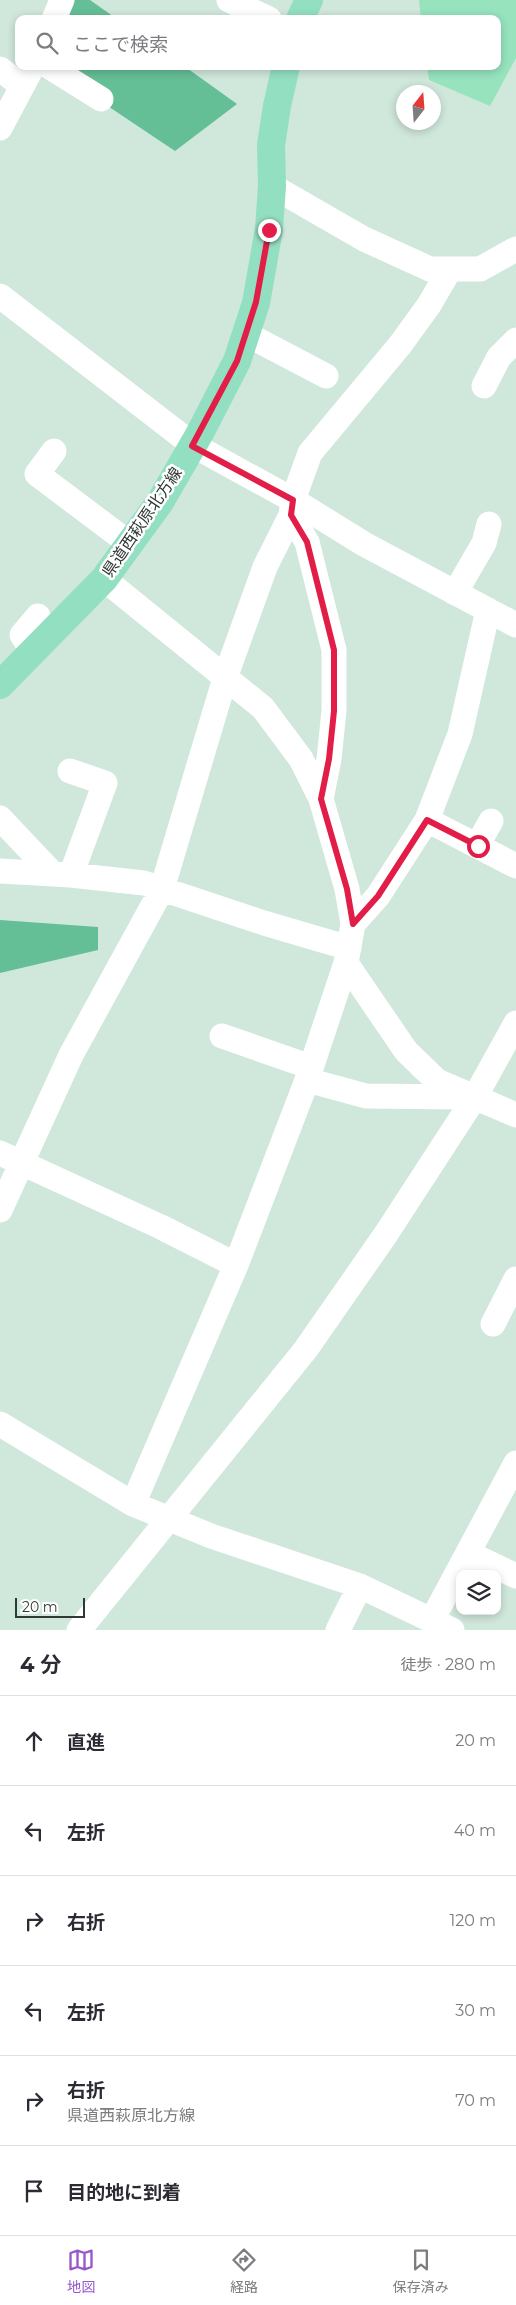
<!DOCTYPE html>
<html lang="ja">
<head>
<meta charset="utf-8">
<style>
	:root { --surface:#fff; --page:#f2f2f3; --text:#2b2b33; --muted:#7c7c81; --line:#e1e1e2; --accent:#9657cd }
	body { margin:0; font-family:Montserrat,"Noto Sans JP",sans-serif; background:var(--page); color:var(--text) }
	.controls { position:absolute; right:15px; bottom:15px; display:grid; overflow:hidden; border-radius:10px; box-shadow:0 2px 8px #0003 }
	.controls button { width:45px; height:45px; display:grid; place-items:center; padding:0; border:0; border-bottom:1px solid var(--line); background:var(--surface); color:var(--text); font:25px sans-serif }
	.compass { position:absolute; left:396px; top:85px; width:45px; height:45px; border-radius:50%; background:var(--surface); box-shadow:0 2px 8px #0003; rotate:17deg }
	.scale { position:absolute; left:15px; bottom:12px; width:70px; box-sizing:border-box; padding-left:5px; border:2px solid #303935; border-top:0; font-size:14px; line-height:18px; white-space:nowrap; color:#303935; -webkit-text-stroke:4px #fff; paint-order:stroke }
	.stop { position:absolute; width:15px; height:15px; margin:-11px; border:4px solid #e11d48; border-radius:50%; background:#fff }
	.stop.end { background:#e11d48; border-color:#fff; box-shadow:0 1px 5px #0008 }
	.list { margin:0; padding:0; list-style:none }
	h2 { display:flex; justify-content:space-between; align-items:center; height:65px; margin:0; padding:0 20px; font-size:21px }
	h2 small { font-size:16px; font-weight:400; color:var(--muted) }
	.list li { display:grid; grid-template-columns:32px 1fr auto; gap:15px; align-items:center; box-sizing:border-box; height:90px; padding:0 20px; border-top:1px solid var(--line) }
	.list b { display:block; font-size:19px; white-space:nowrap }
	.list p { margin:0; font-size:16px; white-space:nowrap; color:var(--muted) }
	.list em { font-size:16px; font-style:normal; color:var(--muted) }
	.icon { flex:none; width:28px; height:28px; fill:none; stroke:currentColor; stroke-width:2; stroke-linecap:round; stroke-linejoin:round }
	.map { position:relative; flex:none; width:516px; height:1630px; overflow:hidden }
	.search { position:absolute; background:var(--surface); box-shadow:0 2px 8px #0003; left:15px; right:15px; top:15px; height:55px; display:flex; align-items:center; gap:12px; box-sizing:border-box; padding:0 18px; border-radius:10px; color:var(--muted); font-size:19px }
	.sheet { height:605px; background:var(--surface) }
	nav { display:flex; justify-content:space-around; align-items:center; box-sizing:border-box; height:70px; border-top:1px solid var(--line); background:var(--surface); font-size:14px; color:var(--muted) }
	nav a { display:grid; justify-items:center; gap:2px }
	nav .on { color:var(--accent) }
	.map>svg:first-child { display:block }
	.green { fill:#96e3be }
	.forest { fill:#64be96 }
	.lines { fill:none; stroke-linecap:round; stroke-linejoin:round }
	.minor { stroke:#fff; stroke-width:25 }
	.major { stroke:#93dfc1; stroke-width:28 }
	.route { stroke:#e11d48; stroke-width:6 }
	.labels { text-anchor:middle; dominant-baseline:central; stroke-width:5; stroke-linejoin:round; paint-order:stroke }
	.street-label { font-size:16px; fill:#303935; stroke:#fff }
</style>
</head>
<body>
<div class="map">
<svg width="516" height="1630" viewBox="0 0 516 1630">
	<rect width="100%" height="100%" fill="#d0e7db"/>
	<path class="green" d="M419,0H516V58L490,106L429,80L427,66H497V19H421Z"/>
	<path class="forest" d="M62,0H90L117,19H54Z
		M48,66H184L237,104L175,151Z
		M0,920L98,927V950L0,973Z"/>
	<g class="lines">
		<path class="minor" d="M229,0L269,19
			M54,19L62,0
			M48,66L101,99
			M0,69L22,86
			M0,128L33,66
			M272,186L364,239L430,269H480L516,249
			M0,296L193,445L293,500L364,544L516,625
			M246,334L326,376
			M484,386L499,357L516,340
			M54,451L37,474L130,544
			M104,579L263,708L301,759L321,799L347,889L353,924L346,963L307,1080L236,1265L133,1504
			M455,593L484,543L489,524
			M33,652L22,635L38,616
			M70,771L105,783L71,875
			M321,799L329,759L334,711V650L307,542L291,515L293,500L310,453L400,345L429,305L450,269
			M0,818L53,874
			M427,820L516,866
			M477,846L491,821
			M0,871L71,875L144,883L264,923L349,948
			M353,924L378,896L427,820L460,734L488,610
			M346,963L406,1051L437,1081L516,1115
			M222,1036L311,1067
			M307,1080L366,1096L462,1097
			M0,1153L161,1227L236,1265
			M0,1210L71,1055L162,889L225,678L265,567L291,515
			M493,1324L516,1279
			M0,1424L133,1504L211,1536L360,1586L452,1630
			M468,1553L516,1576
			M432,1620L516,1463
			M79,1630L306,1349L386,1234L475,1097L516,1023
			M338,1630L360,1586"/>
		<path class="major" d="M300,19L309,0
			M0,685L104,579L160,502L200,433L237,361L256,303L269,229L272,186L271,145L277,106L286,66"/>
	</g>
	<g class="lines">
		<path class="route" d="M269,230L256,302L237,361L192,446L293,500L291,515L307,542L334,650V711L329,759L321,799L347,889L353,924L378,896L427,820L478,846"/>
	</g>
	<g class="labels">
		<g class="street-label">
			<text transform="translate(142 522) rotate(-56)">県道西萩原北方線</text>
		</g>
	</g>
</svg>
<div class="controls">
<button><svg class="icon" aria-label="layers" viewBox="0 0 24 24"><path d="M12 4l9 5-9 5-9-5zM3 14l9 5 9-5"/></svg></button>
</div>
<svg class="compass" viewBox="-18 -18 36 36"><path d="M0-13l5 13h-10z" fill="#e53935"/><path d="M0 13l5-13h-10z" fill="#7c7c81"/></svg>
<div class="scale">20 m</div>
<div class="stop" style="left:478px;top:846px"></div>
<div class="stop end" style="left:269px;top:230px"></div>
<div class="search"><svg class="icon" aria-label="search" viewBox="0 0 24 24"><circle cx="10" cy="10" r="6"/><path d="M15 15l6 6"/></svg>ここで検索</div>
</div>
<section class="sheet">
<h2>4 分<small>徒歩 · 280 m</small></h2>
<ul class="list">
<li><svg class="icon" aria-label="ahead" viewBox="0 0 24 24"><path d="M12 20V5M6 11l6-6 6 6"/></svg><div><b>直進</b></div><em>20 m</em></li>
<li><svg class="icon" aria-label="left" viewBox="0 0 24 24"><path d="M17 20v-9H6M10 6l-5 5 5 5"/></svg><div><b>左折</b></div><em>40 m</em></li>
<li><svg class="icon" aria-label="right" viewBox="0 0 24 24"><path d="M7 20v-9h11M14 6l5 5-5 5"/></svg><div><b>右折</b></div><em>120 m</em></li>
<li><svg class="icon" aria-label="left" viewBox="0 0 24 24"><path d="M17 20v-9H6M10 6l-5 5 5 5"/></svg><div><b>左折</b></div><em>30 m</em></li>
<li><svg class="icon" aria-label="right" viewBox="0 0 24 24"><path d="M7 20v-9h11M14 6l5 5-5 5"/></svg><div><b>右折</b><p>県道西萩原北方線</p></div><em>70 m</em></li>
<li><svg class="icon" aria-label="arrive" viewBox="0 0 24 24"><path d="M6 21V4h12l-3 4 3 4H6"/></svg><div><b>目的地に到着</b></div></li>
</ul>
</section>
<nav>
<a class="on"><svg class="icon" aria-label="map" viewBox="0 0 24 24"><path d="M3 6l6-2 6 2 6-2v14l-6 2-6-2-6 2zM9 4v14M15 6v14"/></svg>地図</a>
<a><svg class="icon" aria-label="directions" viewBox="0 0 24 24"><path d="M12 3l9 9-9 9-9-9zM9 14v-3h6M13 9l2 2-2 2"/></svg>経路</a>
<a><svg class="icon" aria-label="saved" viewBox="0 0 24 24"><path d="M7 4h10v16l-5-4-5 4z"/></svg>保存済み</a>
</nav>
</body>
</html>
